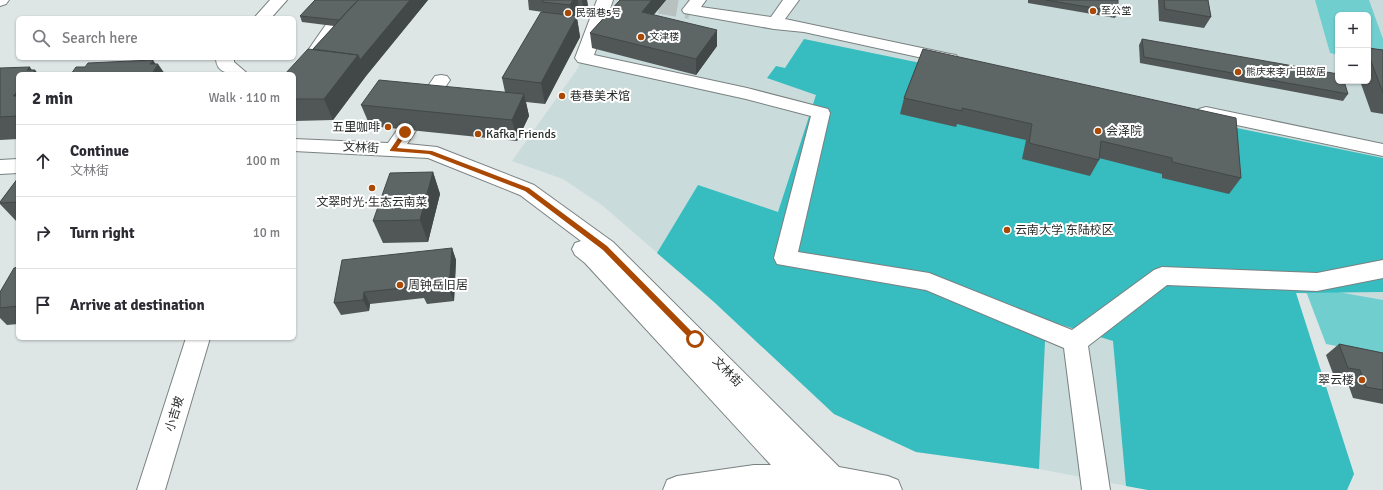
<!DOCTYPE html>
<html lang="en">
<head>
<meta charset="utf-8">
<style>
	:root { --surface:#fff; --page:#f2f2f3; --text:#2b2b33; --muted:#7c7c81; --line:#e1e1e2 }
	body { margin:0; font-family:Signika,"Noto Sans SC",sans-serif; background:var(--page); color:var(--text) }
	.controls { position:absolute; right:12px; top:12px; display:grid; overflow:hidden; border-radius:6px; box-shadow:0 1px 3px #0004 }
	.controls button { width:36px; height:36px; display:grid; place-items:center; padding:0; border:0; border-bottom:1px solid var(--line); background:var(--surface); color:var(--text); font:20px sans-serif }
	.stop { position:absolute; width:12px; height:12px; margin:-9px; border:3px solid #aa4903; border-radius:50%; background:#fff }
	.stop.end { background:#aa4903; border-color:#fff; box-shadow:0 1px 4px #0008 }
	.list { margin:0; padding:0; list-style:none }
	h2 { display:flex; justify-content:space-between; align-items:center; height:52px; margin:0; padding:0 16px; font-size:17px }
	h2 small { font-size:13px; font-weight:400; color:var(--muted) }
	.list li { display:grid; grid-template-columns:26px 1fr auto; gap:12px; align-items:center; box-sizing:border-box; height:72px; padding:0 16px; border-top:1px solid var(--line) }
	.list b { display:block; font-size:15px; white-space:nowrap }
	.list p { margin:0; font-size:13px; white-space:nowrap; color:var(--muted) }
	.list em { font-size:13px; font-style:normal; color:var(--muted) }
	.icon { flex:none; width:22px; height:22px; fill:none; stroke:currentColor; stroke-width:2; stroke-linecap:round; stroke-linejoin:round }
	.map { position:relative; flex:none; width:1383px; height:490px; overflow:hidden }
	.search { position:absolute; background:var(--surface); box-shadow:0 1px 3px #0004; left:16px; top:16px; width:280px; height:44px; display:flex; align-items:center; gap:10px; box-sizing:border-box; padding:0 14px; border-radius:6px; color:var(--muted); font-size:15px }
	.panel { position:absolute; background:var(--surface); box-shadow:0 1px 3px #0004; left:16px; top:72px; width:280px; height:268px; border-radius:6px }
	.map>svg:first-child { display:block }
	.built { fill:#cadbdb; fill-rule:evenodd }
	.green { fill:#70cecf }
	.forest { fill:#37bcbf }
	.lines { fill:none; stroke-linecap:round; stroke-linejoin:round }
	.minor-tunnel { stroke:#b9c0c0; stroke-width:18; stroke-dasharray:18 9; stroke-linecap:butt }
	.minor-casing { stroke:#7a8181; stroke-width:2 }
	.minor { fill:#fff; fill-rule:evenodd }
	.wall { fill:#515757 }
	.shaded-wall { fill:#424747 }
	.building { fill:#5e6565; stroke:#424747 }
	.route { fill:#aa4903 }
	.poi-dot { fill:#aa4903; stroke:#fff; stroke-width:1.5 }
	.labels { text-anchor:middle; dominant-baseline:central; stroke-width:4; stroke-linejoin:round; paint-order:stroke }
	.far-poi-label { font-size:10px; fill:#292b2b; stroke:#fff; text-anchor:start }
	.poi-label { font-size:12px; fill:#292b2b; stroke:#fff; text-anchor:start }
	.street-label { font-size:12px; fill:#292b2b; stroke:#fff }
</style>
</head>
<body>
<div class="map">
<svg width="1383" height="490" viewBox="0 0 1383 490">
	<rect width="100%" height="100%" fill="#dde5e5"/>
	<path class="built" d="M599,0H1383V301L1296,293L1354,474L1347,490H1148L1039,469L916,452L834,414L714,302L603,206L563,179L512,161L578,68ZM1338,15H1368V81H1338Z"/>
	<path class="green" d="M1315,0H1369L1383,39V63L1368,60V15H1338V55L1330,53Z
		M1304,286L1383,300V355L1326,344Z"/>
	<path class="forest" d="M804,39L1383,158V292L1296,293L1354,474L1347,490H1148L1126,486L1113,341L1046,320L1039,469L916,452L834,414L714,302L657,253L698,185L778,212L816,95L767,78L776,66L785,68Z"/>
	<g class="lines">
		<path class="minor-tunnel" d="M633,0L690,10"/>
		<g class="minor-casing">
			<path id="minor" d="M0,0H9L6,4L0,6Z
				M270,0H287L271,18H254Z
				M343,0H359L307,77L300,83L294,84V74H289L295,69Z
				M597,0H613L594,55L747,88L828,109L830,113L798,252L929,273L1072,330L1154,270L1162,267L1317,273L1383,260V278L1317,291L1167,285L1088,346L1110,490H1082L1064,348L926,290L777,264L774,258L811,116L746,99L578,62L575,58Z
				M690,0H706L701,7L771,17L783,0H799L785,19L950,54L956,55L959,59L956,63L950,64L804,32L774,29L684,13L682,10Z
				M216,58H234V62L248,74C235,74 216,76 216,58Z
				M441,75L447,76L450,80L407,144L437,147L534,185L613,242L839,467L888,476L898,480L902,490H663L667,480L677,476L754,465H771L585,263L575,255L572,249L575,243L581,241L520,195L428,158L294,151V139L388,143L435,76Z
				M1206,107L1383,144V156L1199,117L1197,113L1199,109Z
				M18,159V173L0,174V160Z
				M186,338H210L165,490H137Z"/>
		</g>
		<use href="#minor" class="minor"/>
	</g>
	<path class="wall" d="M315,0H428L366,76L333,120L294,121V74L313,49L334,26L302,22L300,16Z
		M528,0H587L588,7L584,15L579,14L577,18L580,37L545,104L526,102L529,116L517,141L370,126L361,105L505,92L502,78L543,12L529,10Z
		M620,0H666L653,15L717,46L696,75L592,48L590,33Z
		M1028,0H1118V12L1115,18L1028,3Z
		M1158,0H1208L1211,17L1204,28L1159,21Z
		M1142,39L1348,94L1343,101L1140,63L1139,45Z
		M1368,48L1383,50V114L1371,112L1360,81H1368Z
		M923,49L1241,178L1229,194L1162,178V174L1099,158V160L1090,176L1022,159L1026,140L957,124L956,127L900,114L904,98Z
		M0,68L35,70L38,74H18V139L0,140Z
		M433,172L440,194L428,242L383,243L373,221Z
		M18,178V223L0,204V202Z
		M452,248L456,260L454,301L427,304L424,298L370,304L369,311L341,315L334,303Z
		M18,267V324L7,325L0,318V292Z
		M1339,344L1383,353V404L1353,398L1347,381L1335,379L1326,355Z"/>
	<path class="shaded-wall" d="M410,0H428L366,76L333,120L324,99L358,55Z
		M573,0H578L579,14L577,18L580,37L545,104L541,83L572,24L570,5Z
		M582,0H587L588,7L584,15Z
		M652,0H666L643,28L642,12Z
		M717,30V46L696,75V59Z
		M153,60L157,66L158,64L165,74H152L150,64Z
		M30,67L33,72L35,70L38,74H30L27,70Z
		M18,91V102L13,96Z
		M524,94L529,116L517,141L512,120Z
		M433,172L440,194L428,242L420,220Z
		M452,248L456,260L454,301L449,289Z
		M364,292L370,304L369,311L363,300Z"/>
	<path class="building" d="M315,0H358L339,20L300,16Z
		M358,0H410L360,60L358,55L313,49Z
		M543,0H573L570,5L542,2Z
		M620,0H652L642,12L717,30L696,59L590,33Z
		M1046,0H1118V12Z
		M1164,0H1208L1211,17L1165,9Z
		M541,12L577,16L541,83L502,78Z
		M1142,39L1338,74V81H1344L1348,94L1144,57Z
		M1368,48L1383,50V93L1368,53Z
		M308,49L358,55L324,99H294V74H285Z
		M923,49L1236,118L1241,178L1172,162V158L1101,141L1099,160L1029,143L1032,124L962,108V111L904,98Z
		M153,60L150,64H158L152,74H71L76,67H85L88,63Z
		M30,67L27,70H35L32,74H18V91L13,96H18V116L0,117V68Z
		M379,80L524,94L512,120L361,105Z
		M433,172L420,220L373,221L390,173Z
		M18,178V202L0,203V202Z
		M452,248L449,289L422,292L423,286L364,292L363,300L334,303L342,260Z
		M18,267V306L0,308V292L14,268Z
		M1339,344L1383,353V390L1366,387L1360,370L1348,368Z"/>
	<path class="route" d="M403,131L408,132L397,148L432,151L529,188L607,246L697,337V341H692L603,250L525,191L429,154L390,151V150Z"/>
	<g class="poi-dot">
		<circle cx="1093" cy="11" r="4"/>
		<circle cx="568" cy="13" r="4"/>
		<circle cx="641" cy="37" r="4"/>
		<circle cx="1238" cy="72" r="4"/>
		<circle cx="562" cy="96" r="4"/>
		<circle cx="388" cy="127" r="4"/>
		<circle cx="1098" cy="131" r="4"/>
		<circle cx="478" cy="134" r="4"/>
		<circle cx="372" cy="188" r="4"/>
		<circle cx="1007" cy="230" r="4"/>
		<circle cx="400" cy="285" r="4"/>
		<circle cx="1362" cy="380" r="4"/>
	</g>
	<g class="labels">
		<g class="far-poi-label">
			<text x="1101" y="11">至公堂</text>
			<text x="576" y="13">民强巷5号</text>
			<text x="649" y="37">文津楼</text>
			<text x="1246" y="72">熊庆来李广田故居</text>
		</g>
		<g class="poi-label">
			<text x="570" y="96">巷巷美术馆</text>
			<text x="380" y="127" text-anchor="end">五里咖啡</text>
			<text x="1106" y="131">会泽院</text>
			<text x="486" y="134">Kafka Friends</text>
			<text x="372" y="202" text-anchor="middle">文翠时光·生态云南菜</text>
			<text x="1015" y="230">云南大学 东陆校区</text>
			<text x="408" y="285">周钟岳旧居</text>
			<text x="1354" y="380" text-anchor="end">翠云楼</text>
		</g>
		<g class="street-label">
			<text transform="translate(361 148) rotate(3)">文林街</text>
			<text transform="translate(727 372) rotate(46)">文林街</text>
			<text transform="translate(175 414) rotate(-73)">小吉坡</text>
		</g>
	</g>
</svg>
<div class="controls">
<button>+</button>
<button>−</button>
</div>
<div class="stop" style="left:695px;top:339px"></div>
<div class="stop end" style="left:405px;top:132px"></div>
<div class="search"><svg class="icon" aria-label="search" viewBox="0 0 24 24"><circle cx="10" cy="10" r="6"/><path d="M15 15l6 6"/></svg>Search here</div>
<section class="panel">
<h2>2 min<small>Walk · 110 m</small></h2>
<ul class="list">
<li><svg class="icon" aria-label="ahead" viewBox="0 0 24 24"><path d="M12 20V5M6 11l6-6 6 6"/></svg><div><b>Continue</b><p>文林街</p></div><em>100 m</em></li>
<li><svg class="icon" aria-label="right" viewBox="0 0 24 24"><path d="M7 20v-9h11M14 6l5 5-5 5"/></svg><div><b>Turn right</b></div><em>10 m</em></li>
<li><svg class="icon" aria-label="arrive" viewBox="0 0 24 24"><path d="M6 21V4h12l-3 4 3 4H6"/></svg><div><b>Arrive at destination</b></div></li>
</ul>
</section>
</div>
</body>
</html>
